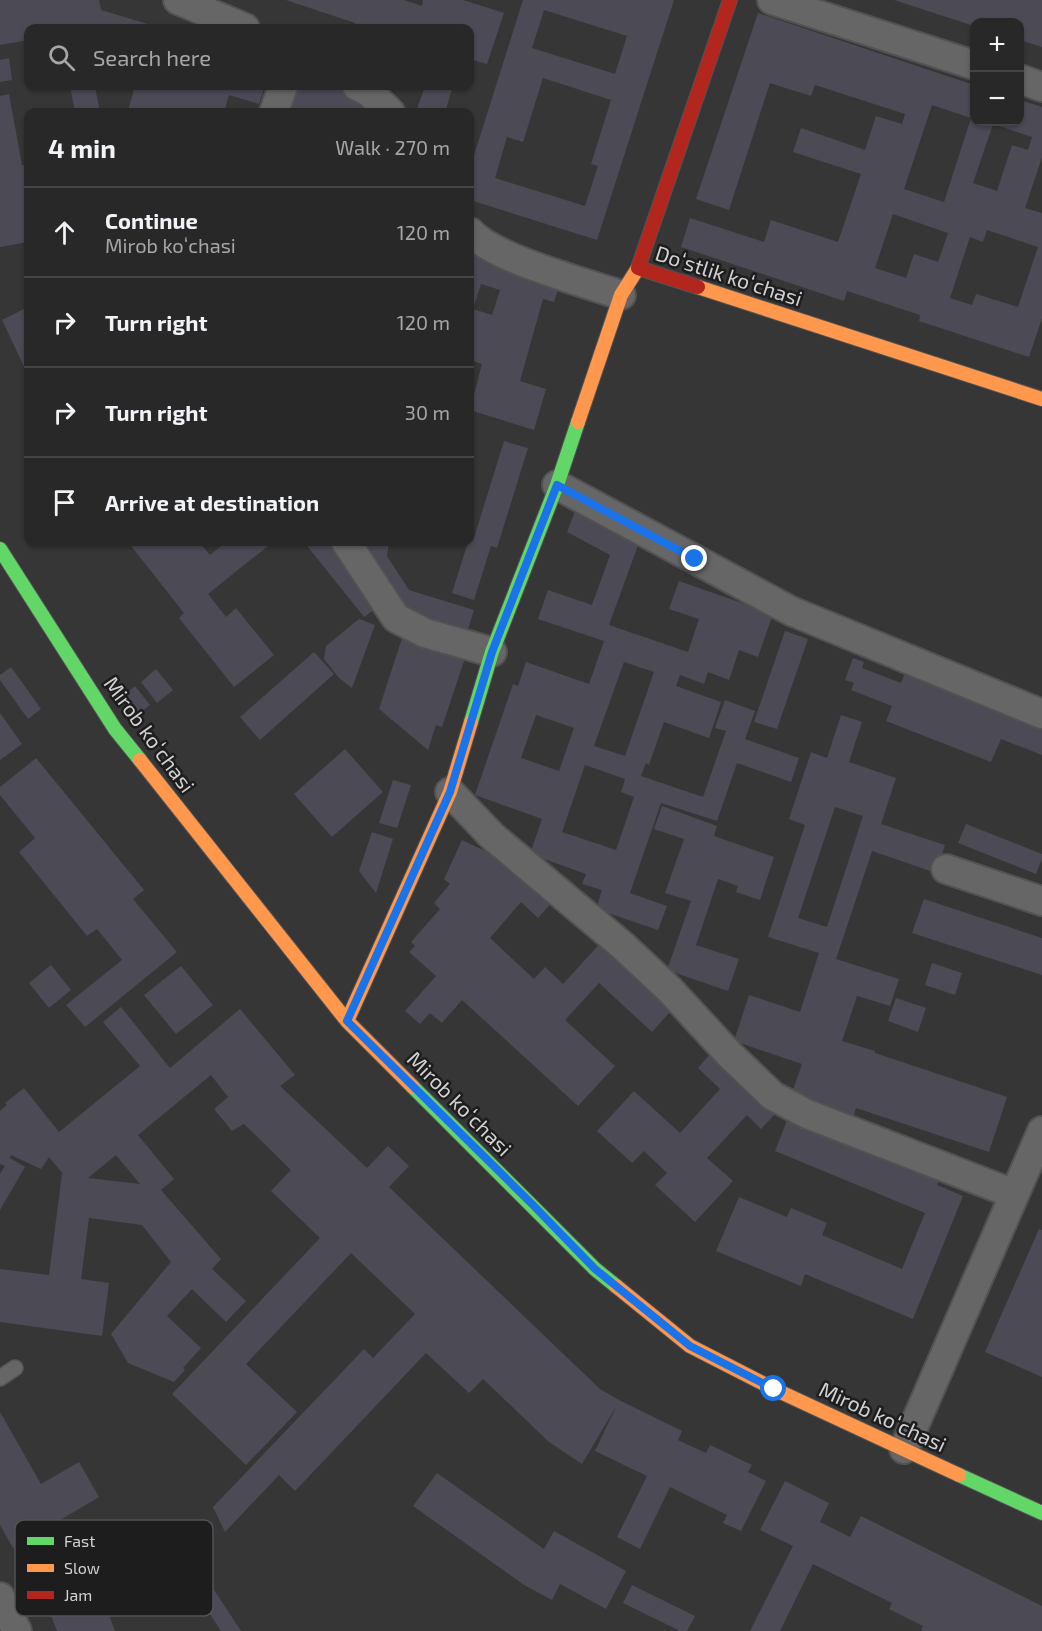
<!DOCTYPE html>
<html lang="en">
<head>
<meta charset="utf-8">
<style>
	:root { --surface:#282829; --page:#343435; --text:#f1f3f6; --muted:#a5a6a8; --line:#444446 }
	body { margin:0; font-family:"Exo 2",sans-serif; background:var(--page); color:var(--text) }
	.controls { position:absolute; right:18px; top:18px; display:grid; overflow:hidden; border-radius:12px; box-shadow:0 2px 4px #0004 }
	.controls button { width:54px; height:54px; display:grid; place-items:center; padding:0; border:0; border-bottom:2px solid var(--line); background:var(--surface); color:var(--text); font:30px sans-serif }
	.stop { position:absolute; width:18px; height:18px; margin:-14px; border:4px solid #1a73e8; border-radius:50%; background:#fff }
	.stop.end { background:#1a73e8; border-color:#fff; box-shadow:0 2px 6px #0008 }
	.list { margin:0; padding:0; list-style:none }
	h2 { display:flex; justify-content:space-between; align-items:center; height:78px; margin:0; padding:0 24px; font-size:26px }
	h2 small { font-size:20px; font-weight:400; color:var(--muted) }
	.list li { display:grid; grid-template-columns:39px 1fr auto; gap:18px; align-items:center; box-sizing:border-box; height:90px; padding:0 24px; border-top:2px solid var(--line) }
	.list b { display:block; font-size:22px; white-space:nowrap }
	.list p { margin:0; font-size:20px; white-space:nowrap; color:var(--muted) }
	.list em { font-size:20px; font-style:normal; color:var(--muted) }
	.icon { flex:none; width:33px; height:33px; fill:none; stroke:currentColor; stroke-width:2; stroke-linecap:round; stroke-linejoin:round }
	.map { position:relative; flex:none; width:1042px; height:1631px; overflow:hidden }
	.search { position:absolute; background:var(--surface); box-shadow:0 2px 4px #0004; left:24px; top:24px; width:450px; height:66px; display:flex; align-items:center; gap:15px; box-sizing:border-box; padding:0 21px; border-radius:12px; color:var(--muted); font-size:22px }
	.panel { position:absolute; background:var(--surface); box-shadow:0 2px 4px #0004; left:24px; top:108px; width:450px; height:438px; border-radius:12px }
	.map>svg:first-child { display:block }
	.building { fill:#4c4a55; fill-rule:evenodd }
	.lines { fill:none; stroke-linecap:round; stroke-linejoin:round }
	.lane-casing { stroke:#525253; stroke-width:18 }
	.street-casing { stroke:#525253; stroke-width:32 }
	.fast-casing { stroke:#525253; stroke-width:16 }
	.slow-casing { stroke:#525253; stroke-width:16 }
	.jam-casing { stroke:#525253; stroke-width:16 }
	.lane { stroke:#666; stroke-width:15 }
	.street { stroke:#666; stroke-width:28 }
	.fast { stroke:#63d668; stroke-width:14 }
	.slow { stroke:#ff974d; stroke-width:14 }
	.jam { stroke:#b3261e; stroke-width:14 }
	.route { stroke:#1a73e8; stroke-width:8 }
	.labels { text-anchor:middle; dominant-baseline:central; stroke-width:5; stroke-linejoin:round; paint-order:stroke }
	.street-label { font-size:21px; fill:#d2d2d4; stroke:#1d1d1e }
	.key { fill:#1d1d1e; stroke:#535355; stroke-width:1.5 }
	.key-label { font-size:16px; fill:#d2d2d4 }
</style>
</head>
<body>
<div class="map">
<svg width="1042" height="1631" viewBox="0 0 1042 1631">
	<rect width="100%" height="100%" fill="#363637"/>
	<path class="building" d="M0,0H99L101,10L161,28H28V40L0,45Z
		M286,0H404L422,6L423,0H463L504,13L487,64L470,59V28H353L355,23Z
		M523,0H674L597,240L470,200V168ZM544,10L627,36L615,74L532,48ZM543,78L611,100L591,164L598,166L585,206L495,178L507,137L523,142Z
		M894,0H1042V47L1020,40V22H974V26Z
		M758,13L974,85V122H1020V100L1042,107V157L1025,208L1042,213V318L1029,357L919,321L920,315L847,291L844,301L681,247L690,218L764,242L771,220L838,242L861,174L793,152L801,128L865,150L876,116L902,124L905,114L815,85L811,96L770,83L729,210L696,199ZM932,105L971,118L944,202L904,189ZM993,124L1032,137L1028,150L1012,145L997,191L973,183ZM893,214L948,233L938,262L914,254L906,278L875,268ZM987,230L1038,247L1018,307L976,294L972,305L950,298L970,237L983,242Z
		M9,58L12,80L0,82V60Z
		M70,86H95L100,112H75Z
		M135,86H265L259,104L229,95L224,112H133L128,111Z
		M286,86H328L366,98L374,112H326L311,108L310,112H278Z
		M425,86H453L445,112H430L417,109Z
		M9,94L22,165L28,164V242L0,247V96Z
		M470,248L562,277L554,302L543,299L520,381L546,389L534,430L470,410L482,364L470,360ZM481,284L500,290L492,315L473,309Z
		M28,307V375L2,320Z
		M504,441L528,448L497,548L491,546L474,600L452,593L468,542L470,540L473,541Z
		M577,506L641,537L609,625L688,652L699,619L669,609L679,581L773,614L758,657L739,650L729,680L708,672L704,684L680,675L676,686L721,702L709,738L664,722L649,765L646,763L641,776L703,797L726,731L715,728L725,700L755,711L745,739L799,758L791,782L737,763L717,821L661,803L630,893L667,906L658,930L596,909L602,890L582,884L586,874L530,854L542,819L475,795L513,684L518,686L526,662L589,684L604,641L538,619L548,590L592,605L610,555L567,532ZM624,662L654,672L625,756L594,746ZM536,715L574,728L559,771L521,758ZM585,765L625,779L621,792L634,797L616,850L562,832Z
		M128,542H199L210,555L226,542H273L208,594L226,617L236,608L274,655L234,687L179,618L184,613Z
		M304,542H335L384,602L364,617Z
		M359,542H389L387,556L409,590L474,610L465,639L400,620Z
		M359,619L375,625L352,688L339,678L324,659L326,646Z
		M405,629L468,649L442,727L436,725L428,750L379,709Z
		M785,631L808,639L777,729L754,722Z
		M314,652L334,674L260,740L240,717Z
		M853,658L864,662L862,668L901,683L906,671L1042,724V755L1001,739L991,762L886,721L892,706L851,690L854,683L845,680Z
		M11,667L41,709L28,719L0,680V675Z
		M156,669L173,690L157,703L141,682Z
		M135,686L150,705L138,714L124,696Z
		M0,713L22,744L0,760Z
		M841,715L862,722L849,762L896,778L881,824L945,845L936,873L872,851L836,959L899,979L890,1006L857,996L842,1041L875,1051V1053L1007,1097L989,1152L856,1108L852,1123L789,1102L802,1064L734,1041L749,995L800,1012L819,953L768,937L805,825L789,819L811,752L827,758ZM835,807L863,816L827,927L798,918Z
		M345,749L383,792L332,837L294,794Z
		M36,758L144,890L133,899L177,952L85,1027L66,1005L122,960L97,929L87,936L19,852L35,838L0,795V787Z
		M393,780L411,785L397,828L379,823Z
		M662,806L717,826L714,836L774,857L760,900L736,892L738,886L718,879L696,945L739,959L728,991L667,970L691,901L665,893L684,839L654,829Z
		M966,824L1042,854V859L1036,874L958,843Z
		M372,832L393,839L376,893L359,871Z
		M462,840L534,874L558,896L538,918L521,902L490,938L534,979L545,967L563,984L605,938L677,1004L652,1032L599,983L565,1020L615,1066L578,1106L462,1000L442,1023L430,1013L420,1024L405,1011L436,976L409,952L415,946L411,942L440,909L434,903L450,884L444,879Z
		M924,899L1042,938V975L912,933Z
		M932,963L962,973L955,995L925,985Z
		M51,965L71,990L49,1008L29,983Z
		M181,966L213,1005L176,1034L144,995Z
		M896,998L926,1008L918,1032L888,1021Z
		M121,1007L170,1068L240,1009L295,1075L280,1086L367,1168L388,1146L409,1166L389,1187L600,1389L619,1400L682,1431L678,1440L706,1453L710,1445L752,1465L748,1472L766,1481L741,1531L723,1523L727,1515L670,1487L640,1549L617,1537L647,1476L595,1451L617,1405L582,1464L549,1442L483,1379L469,1393L426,1353L295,1491L279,1475L225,1532L213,1507L364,1349L373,1358L415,1314L351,1253L246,1364L297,1412L246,1465L172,1394L320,1238L271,1191L291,1170L244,1124L232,1131L214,1109L228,1097L211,1075L138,1135L174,1179L161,1190L221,1259L212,1269L246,1301L226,1322L192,1289L167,1316L201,1348L183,1368L185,1370L174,1382L128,1363L111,1334L171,1262L142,1225L89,1218L81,1279L109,1283L102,1336L0,1322V1269L49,1275L62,1174H63L49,1157L41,1169L11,1155L10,1158L25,1167L0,1210V1174L5,1166L0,1164V1111L7,1105L5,1103L24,1088L59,1132L140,1066L103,1022ZM116,1155L140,1184L88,1178Z
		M711,1053L776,1113L761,1129L747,1115L707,1158L733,1181L695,1222L655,1185L667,1173L644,1151L632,1163L597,1131L634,1091L680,1133L720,1089L698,1068Z
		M791,1110L939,1180L937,1185L963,1196L913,1319L805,1274L801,1286L716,1251L739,1197L787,1217L791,1208L827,1223L822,1235L902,1269L925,1213L775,1151Z
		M1039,1229L1042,1230V1377L985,1352Z
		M0,1412L41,1484L79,1462L99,1497L13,1548L0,1525Z
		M437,1473L544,1549L554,1531L626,1571L606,1609L560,1584L552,1600L524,1585L413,1506Z
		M785,1481L829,1503L820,1522L850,1537L861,1516L1042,1606V1631H921L923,1626L889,1609L892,1603L813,1564L780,1631H750L793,1546L760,1530Z
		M85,1552L115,1631H57L34,1571Z
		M203,1573L241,1631H221L189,1582Z
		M632,1585L695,1616L687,1631H680L623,1603Z"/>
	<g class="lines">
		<g class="lane-casing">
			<path id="lane" d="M0,1378L15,1368"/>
		</g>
		<g class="street-casing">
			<path id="street" d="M178,0L245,28
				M772,0L974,65
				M1020,79L1042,87
				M357,86L369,92L390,112
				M274,112L283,86
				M470,232C495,259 583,282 621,295
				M557,485L791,611L1042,714
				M346,542L396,618L425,633L492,652
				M450,792L492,836L622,945L670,990L730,1055L773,1096L807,1114L1014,1194
				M946,869L1042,901
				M904,1449L1042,1131
				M0,1597L17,1631"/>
		</g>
		<g class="fast-casing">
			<path id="fast" d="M0,549L115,729L140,760
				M471,722L492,652L557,485L578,422
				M413,1087L595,1269L616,1286
				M959,1475L1042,1513"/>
		</g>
		<g class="slow-casing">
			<path id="slow" d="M698,287L1042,399
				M578,422L621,295L638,268
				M140,760L347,1021L413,1087
				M347,1021L450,792L471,722
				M616,1286L690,1346L774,1389L959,1475"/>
		</g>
		<g class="jam-casing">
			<path id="jam" d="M698,287L638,268L730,0"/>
		</g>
		<use href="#lane" class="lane"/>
		<use href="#street" class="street"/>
		<use href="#fast" class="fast"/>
		<use href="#slow" class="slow"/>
		<use href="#jam" class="jam"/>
	</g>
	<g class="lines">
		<path class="route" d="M695,559L557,485L492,652L450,792L347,1021L532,1204L595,1269L690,1346L774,1389"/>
	</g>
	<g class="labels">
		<g class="street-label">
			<text transform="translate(729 275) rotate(18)">Doʻstlik koʻchasi</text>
			<text transform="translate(150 734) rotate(54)">Mirob koʻchasi</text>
			<text transform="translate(460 1103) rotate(45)">Mirob koʻchasi</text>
			<text transform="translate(883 1416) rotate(25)">Mirob koʻchasi</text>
		</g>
	</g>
	<rect x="15" y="1520" width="198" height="96" rx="9" class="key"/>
	<rect x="27" y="1537" width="27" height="8" fill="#63d668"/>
	<rect x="27" y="1564" width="27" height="8" fill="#ff974d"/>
	<rect x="27" y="1591" width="27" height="8" fill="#b3261e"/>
	<g class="key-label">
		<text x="64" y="1547">Fast</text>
		<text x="64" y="1574">Slow</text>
		<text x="64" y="1601">Jam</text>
	</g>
</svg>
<div class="controls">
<button>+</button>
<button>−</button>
</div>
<div class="stop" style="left:774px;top:1389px"></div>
<div class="stop end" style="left:695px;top:559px"></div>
<div class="search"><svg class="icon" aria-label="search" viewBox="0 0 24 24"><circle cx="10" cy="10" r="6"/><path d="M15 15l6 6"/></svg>Search here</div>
<section class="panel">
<h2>4 min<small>Walk · 270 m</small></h2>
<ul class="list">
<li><svg class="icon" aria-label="ahead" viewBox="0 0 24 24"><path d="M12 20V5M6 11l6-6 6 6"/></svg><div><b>Continue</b><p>Mirob koʻchasi</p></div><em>120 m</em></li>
<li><svg class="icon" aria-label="right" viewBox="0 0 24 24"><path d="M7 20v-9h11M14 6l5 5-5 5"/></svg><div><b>Turn right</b></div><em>120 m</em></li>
<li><svg class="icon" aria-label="right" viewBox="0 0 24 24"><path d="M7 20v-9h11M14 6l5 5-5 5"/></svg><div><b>Turn right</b></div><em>30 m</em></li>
<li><svg class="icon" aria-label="arrive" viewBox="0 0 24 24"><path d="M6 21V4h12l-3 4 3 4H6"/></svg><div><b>Arrive at destination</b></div></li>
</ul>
</section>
</div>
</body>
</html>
